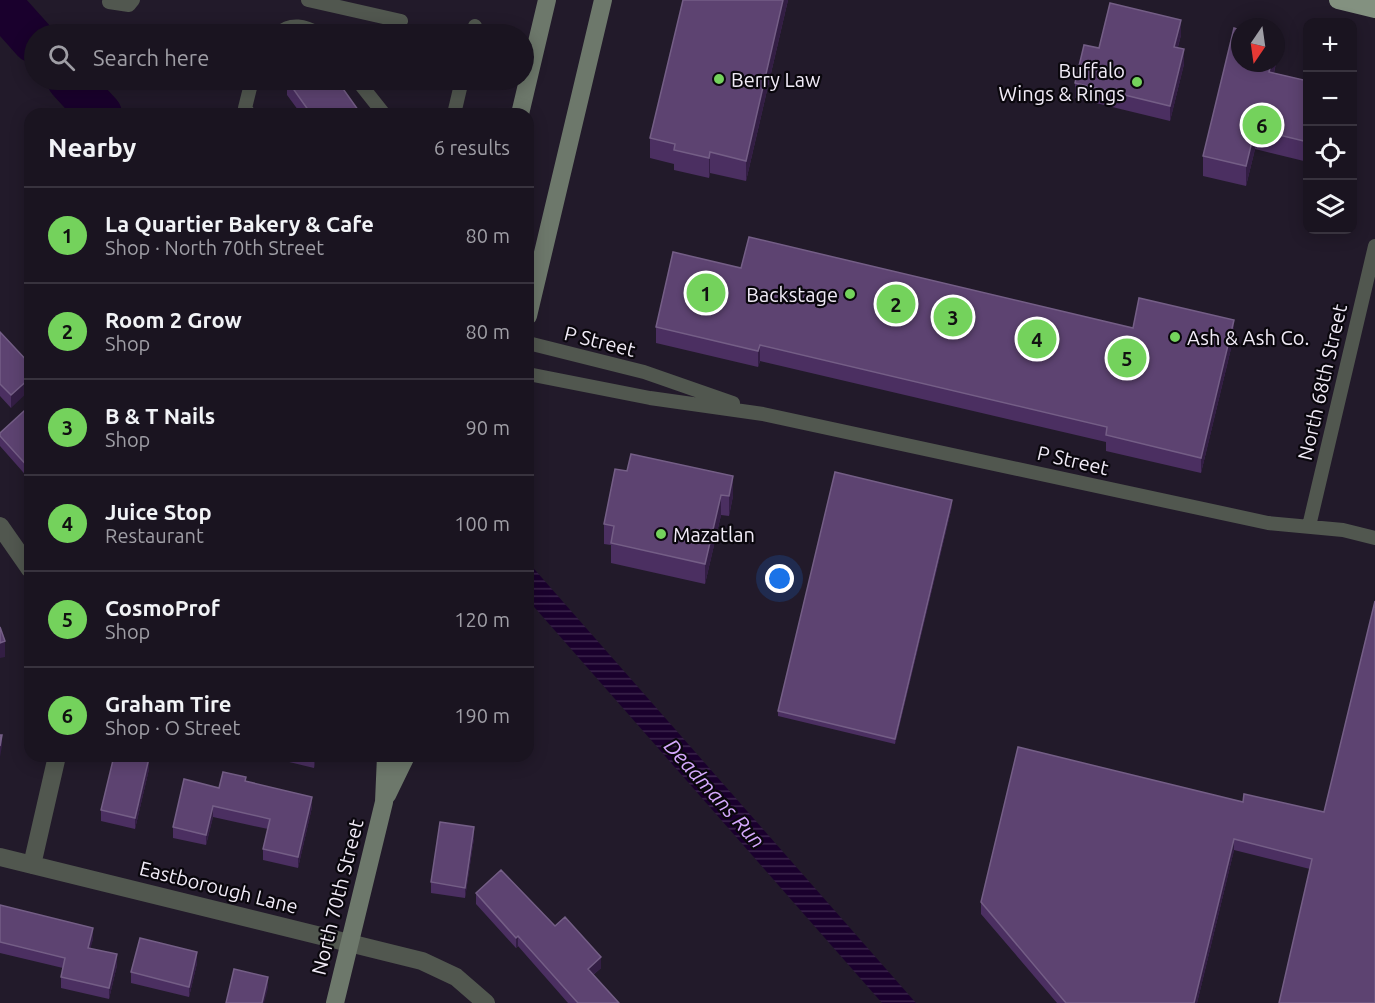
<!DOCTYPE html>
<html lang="en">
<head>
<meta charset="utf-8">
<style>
	:root { --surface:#1a1420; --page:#27212d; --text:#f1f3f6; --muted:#9f9ea5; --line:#38333e; --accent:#74d25c }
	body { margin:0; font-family:Ubuntu,sans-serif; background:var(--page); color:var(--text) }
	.controls { position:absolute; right:18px; top:18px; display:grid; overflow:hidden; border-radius:12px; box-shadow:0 3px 15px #0003 }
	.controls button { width:54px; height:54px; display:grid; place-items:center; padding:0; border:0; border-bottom:2px solid var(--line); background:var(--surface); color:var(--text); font:30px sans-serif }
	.compass { position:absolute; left:1231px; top:18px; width:54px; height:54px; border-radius:50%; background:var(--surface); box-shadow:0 3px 15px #0003; rotate:193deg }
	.you { position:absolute; left:780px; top:579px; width:21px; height:21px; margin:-15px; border:4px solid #fff; border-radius:50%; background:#1a73e8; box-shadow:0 0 0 9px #1a73e833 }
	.badge { display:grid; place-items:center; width:39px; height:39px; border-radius:50%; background:var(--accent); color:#111; font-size:20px; font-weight:700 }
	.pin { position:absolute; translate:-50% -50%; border:3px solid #fff; box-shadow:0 2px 6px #0006 }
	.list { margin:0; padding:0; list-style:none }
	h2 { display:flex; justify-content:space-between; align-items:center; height:78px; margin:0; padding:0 24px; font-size:26px }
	h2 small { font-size:20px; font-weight:400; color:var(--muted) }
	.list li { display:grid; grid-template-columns:39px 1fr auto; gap:18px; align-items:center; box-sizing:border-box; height:96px; padding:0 24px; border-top:2px solid var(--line) }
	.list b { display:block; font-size:22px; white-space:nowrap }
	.list p { margin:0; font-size:20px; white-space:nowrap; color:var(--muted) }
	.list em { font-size:20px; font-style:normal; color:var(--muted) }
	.icon { flex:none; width:33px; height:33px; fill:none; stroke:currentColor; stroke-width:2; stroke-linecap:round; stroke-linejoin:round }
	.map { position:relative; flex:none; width:1375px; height:1003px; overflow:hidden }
	.search { position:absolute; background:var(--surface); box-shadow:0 3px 15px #0003; left:24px; top:24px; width:510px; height:66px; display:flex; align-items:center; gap:15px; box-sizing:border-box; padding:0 21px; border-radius:33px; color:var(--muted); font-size:22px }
	.panel { position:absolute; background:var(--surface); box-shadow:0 3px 15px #0003; left:24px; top:108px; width:510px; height:654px; border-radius:18px }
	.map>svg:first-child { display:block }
	.water { fill:url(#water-rules) }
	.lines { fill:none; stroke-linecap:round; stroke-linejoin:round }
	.river { stroke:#1a002d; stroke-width:44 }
	.lane { stroke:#51574f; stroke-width:14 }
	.street { stroke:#51574f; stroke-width:18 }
	.secondary { stroke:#6d786b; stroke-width:18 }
	.primary { stroke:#839180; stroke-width:18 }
	.wall { fill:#4b2f61 }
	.shaded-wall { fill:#331e44 }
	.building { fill:#5d4371; stroke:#745e86; stroke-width:1.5 }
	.poi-dot { fill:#74d25c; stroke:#0a070d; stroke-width:2 }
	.labels { text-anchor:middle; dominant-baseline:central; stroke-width:4.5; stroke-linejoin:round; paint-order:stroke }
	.poi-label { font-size:20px; fill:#f1ebf7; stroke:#0a070d; text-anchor:start }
	.street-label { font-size:20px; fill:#f1ebf7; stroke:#0a070d }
	.water-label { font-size:21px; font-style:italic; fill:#d5a9fd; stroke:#0a070d }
</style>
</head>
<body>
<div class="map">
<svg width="1375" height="1003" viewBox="0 0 1375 1003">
	<defs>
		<pattern id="water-rules" width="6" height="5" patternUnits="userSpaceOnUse" patternTransform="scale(1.5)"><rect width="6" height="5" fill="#1a002d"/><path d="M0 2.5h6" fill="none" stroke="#3c254c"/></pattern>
	</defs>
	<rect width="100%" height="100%" fill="#221a2a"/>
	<path class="water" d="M528,562L916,1003H882L528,600Z"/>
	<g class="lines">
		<path class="river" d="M0,3L34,41
			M69,80L100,114"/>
		<path class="lane" d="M308,0L401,21
			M109,2L129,5L133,0
			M278,34C291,22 305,26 319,34
			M473,34L475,26
			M357,80L384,114
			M249,114L245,108L252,80
			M454,114L462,80
			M528,343L644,372L733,403
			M528,374L650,398L763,414L1268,523L1343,530L1375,538
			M1309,526L1375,246"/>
		<path class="street" d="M0,526L30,569
			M0,857L422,961L456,977L486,1003
			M32,865L57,756"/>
		<path class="secondary" d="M520,114L547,0
			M528,316L603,0
			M387,795L406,756
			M335,1003L384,802L386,756"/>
		<path class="primary" d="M1338,0L1375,9"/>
	</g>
	<path class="wall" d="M683,0H788L746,181L710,173L709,178L674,170V164L650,158V138Z
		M1181,35L1178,47L1184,64L1170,121L1075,98V83L1099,48Z
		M1276,63L1274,73L1308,81V162L1255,149L1246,186L1203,176V156Z
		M287,80H350V85L345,89V92L361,114H301L287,95Z
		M741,268L1133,328L1234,336L1201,473L1106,451V442L760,361L758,367L656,343V327Z
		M0,332L30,364L11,408L0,396Z
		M30,417V480L0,446V433Z
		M615,469L733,496L729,516L721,515L705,584L611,563V545L604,544V524Z
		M952,506L895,744L778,716V711Z
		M285,756H316L314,768L285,761Z
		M149,769L135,829L101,821V810Z
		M246,782L312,807L298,868L263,860V849L268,829L213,817L206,845L173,838V827L219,788Z
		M1243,802L1324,812L1310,869L1234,850L1197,1003H1057L981,914V902Z
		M474,838L465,898L431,893V882Z
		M476,893L555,926L601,968L593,975L619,1003H568L518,946L516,948L476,904Z
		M0,905L93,939L90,948L117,965L109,999L61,988V977L63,968L0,953Z
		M197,963L189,997L131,983V972Z"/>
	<path class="shaded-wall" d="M783,0H788L746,181V161Z
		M1181,20V35L1174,61V47Z
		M1277,38V59L1276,63V43Z
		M1184,49V64L1170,121V106Z
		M1271,63H1276L1269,92V72Z
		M342,80H350V85L345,89V98L341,86Z
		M1255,129V149L1246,186V166Z
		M710,152V173L709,178V158Z
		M1234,320V336L1201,473V458Z
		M760,345V361L758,367V351Z
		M30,378V390L11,408V395Z
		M733,476V496L729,516V496Z
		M721,495V515L705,584V564Z
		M952,500V506L895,744V739Z
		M5,641V657L0,658V643Z
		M2,735V746L0,757V746Z
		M314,756H316L314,768Z
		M149,758V769L135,829V818Z
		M312,797V807L298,868V857Z
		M213,806V817L206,845V835Z
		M474,827V838L465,898V888Z
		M1234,839V850L1197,1003H1194Z
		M93,928V939L88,958V948Z
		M518,936V946L516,948V938Z
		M197,952V963L189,997V987Z
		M117,954V965L109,999V988Z
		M601,957V968L588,979V969Z
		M268,977V988L264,1003H262Z"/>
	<path class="building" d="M683,0H783L746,161L710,152L709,158L674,150L675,144L650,138Z
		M1110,3L1181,20L1174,47L1184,49L1170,106L1075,83L1084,45L1099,48Z
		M1234,28L1240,30V63H1271L1269,72L1308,81V142L1255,129L1246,166L1203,156Z
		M287,80H344L345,83L341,86L361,114H311Z
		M749,237L1133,328L1139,298L1234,320L1201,458L1106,435L1107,427L760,345L758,351L656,327L673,252L741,268Z
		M0,332L30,364V378L11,395L0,384Z
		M24,411L30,417V469L0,436V433Z
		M631,454L733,476L729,496L721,495L705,564L611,543L614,526L604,524L615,469L627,471Z
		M835,472L952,500L895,739L778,711Z
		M1375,601V1003H1279L1312,859L1234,839L1194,1003H1066L981,902L1018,747L1243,802L1244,794L1324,812Z
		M0,627L5,641L0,643Z
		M0,735H2L0,746Z
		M114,756H139L149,758L135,818L101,810Z
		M223,772L246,777L245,781L312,797L298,857L263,849L270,819L213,806L206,835L173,827L184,779L219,788Z
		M440,822L474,827L465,888L431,882Z
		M501,870L555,926L565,917L601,957L588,969L619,1003H578L518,936L516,938L476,893Z
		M0,905L93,928L88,948L117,954L109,988L61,977L65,958L0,942Z
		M140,938L197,952L189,987L131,972Z
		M234,969L268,977L262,1003H226Z"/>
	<g class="poi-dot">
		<circle cx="719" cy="79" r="6"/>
		<circle cx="1137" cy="82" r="6"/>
		<circle cx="850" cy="294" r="6"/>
		<circle cx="1175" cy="337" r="6"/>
		<circle cx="661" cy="534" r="6"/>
	</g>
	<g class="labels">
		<g class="poi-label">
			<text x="1125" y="70" text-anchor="end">Buffalo<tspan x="1125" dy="23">Wings &amp; Rings</tspan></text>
			<text x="731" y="79">Berry Law</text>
			<text x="838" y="294" text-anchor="end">Backstage</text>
			<text x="1187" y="337">Ash &amp; Ash Co.</text>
			<text x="673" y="534">Mazatlan</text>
		</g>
		<g class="street-label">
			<text transform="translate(600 341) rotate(14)">P Street</text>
			<text transform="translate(1322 382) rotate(-77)">North 68th Street</text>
			<text transform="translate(1073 460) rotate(13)">P Street</text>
			<text transform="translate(219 887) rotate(14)">Eastborough Lane</text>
			<text transform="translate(337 897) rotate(-76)">North 70th Street</text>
		</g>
		<g class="water-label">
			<text transform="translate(715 793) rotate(48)">Deadmans Run</text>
		</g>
	</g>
</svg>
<div class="controls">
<button>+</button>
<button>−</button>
<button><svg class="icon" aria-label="locate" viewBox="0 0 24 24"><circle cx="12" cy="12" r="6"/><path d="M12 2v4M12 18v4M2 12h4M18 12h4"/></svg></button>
<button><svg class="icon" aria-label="layers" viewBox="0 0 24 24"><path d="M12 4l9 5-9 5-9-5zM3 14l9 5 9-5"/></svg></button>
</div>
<svg class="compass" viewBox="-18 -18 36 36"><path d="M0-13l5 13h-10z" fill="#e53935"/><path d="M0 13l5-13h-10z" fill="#9f9ea5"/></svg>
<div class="you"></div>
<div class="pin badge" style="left:706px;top:293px">1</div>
<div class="pin badge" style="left:896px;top:304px">2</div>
<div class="pin badge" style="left:953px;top:317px">3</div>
<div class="pin badge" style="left:1037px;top:339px">4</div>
<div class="pin badge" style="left:1127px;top:358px">5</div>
<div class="pin badge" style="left:1262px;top:125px">6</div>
<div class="search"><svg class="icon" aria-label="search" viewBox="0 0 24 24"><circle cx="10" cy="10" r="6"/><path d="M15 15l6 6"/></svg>Search here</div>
<section class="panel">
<h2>Nearby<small>6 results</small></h2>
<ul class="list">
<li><span class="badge">1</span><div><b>La Quartier Bakery &amp; Cafe</b><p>Shop · North 70th Street</p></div><em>80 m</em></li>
<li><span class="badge">2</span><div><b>Room 2 Grow</b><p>Shop</p></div><em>80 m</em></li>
<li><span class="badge">3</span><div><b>B &amp; T Nails</b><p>Shop</p></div><em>90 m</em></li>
<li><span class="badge">4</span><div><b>Juice Stop</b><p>Restaurant</p></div><em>100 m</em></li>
<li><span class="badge">5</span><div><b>CosmoProf</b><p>Shop</p></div><em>120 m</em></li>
<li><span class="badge">6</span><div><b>Graham Tire</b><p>Shop · O Street</p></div><em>190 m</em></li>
</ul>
</section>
</div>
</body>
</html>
